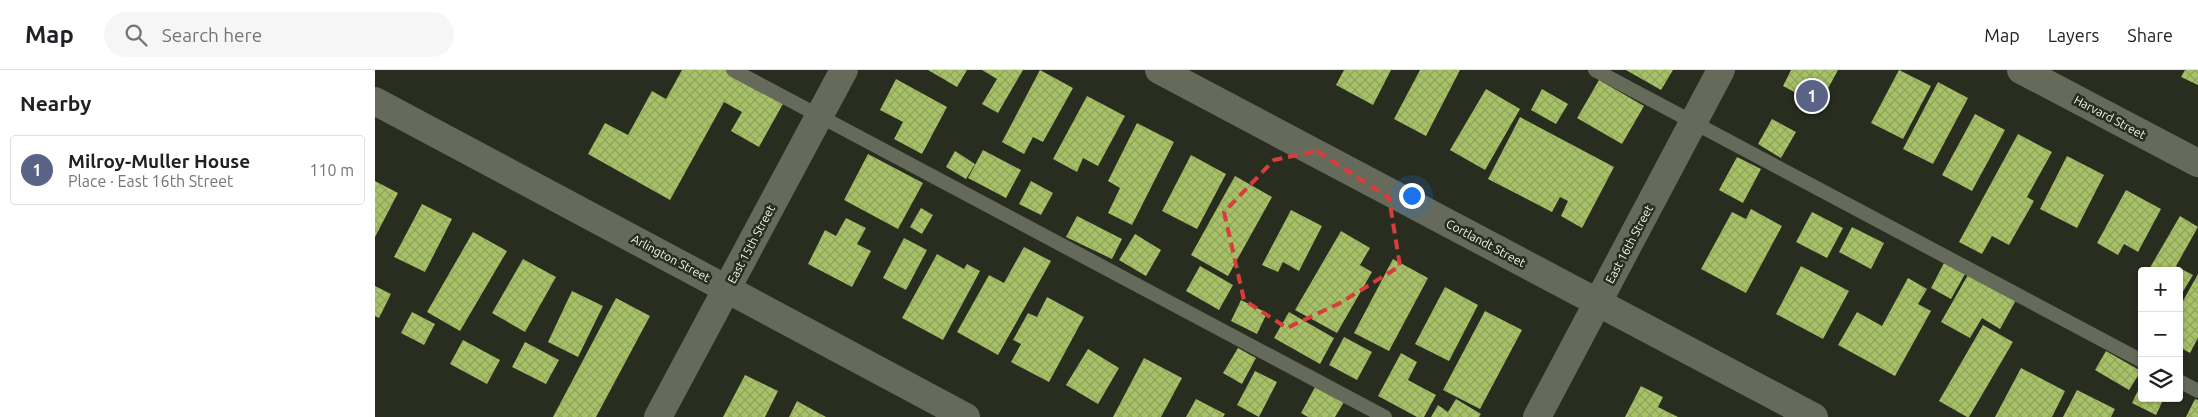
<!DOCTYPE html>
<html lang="en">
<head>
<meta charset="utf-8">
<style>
	:root { --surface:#fff; --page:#f6f6f6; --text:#202124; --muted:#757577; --line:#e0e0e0; --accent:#596386 }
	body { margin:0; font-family:Ubuntu,sans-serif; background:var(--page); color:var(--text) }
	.controls { position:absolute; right:15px; bottom:15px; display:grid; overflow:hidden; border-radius:5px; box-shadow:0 1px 4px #0004 }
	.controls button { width:45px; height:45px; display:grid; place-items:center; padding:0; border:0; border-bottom:1px solid var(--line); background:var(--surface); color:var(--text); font:25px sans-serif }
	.you { position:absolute; left:1036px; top:125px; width:18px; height:18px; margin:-12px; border:4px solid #fff; border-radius:50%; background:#1a73e8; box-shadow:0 0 0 8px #1a73e833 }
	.badge { display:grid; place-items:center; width:32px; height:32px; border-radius:50%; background:var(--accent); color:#fff; font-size:16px; font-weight:700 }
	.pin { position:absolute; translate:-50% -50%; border:2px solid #fff; box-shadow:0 1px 5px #0006 }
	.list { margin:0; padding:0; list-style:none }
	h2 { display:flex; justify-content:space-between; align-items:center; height:65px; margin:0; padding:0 20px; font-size:21px }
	h2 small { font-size:16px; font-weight:400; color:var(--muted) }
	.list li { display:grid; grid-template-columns:32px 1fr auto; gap:15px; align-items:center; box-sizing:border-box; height:70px; margin:0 10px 10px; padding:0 10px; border:1px solid var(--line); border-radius:5px }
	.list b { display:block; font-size:19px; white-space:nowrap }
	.list p { margin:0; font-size:16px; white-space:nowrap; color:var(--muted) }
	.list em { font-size:16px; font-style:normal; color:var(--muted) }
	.icon { flex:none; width:28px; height:28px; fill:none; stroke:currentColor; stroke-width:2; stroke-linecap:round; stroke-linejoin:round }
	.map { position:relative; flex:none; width:1823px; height:347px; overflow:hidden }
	header { display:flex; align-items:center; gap:30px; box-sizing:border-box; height:70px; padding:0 25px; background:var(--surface); border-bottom:1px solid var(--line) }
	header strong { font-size:24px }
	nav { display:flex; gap:28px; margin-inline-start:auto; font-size:18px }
	.search { width:350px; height:45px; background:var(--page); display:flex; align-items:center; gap:12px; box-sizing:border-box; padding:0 18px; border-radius:28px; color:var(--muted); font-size:19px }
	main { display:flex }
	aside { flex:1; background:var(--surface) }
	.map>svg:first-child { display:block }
	.building { fill:url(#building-cross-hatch) }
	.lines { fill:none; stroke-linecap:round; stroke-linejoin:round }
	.service { stroke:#656a5a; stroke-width:14 }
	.minor { stroke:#656a5a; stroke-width:28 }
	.marked { fill:none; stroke:#d93c3c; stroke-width:4; stroke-dasharray:10 6; stroke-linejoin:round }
	.labels { text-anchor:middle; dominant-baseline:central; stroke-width:5; stroke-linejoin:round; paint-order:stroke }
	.street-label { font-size:12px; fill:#f2f5ec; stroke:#282d1f }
</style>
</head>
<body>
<header>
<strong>Map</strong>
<div class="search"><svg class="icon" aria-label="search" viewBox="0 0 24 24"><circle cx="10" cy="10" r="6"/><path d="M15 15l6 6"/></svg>Search here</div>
<nav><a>Map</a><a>Layers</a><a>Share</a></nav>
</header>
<main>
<aside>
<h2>Nearby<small></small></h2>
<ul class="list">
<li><span class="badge">1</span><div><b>Milroy-Muller House</b><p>Place · East 16th Street</p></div><em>110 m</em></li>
</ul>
</aside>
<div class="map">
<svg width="1823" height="347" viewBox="0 0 1823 347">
	<defs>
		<pattern id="building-cross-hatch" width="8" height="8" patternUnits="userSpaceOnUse" patternTransform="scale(1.25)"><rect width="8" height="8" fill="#a7c166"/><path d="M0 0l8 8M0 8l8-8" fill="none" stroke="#90a35e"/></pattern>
	</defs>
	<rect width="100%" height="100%" fill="#282d1f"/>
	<path class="building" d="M307,0H352L409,32L384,77L356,61L367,42L349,32L295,130L213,84L230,53L253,65L277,21L291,29Z
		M553,0H592L582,17Z
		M607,0H648L623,43L607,34L622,9Z
		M665,0L698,18L668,72L658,67L649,84L627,72Z
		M969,0H1016L998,35L961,15Z
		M1045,0H1085L1051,66L1019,49Z
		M1251,0H1298L1286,20Z
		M1416,0H1463L1444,35L1408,16Z
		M1524,0L1556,16L1528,69L1496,53Z
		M1810,0H1823V15L1806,7Z
		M521,9L572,37L547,84L519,69L528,52L505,40Z
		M1224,10L1269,36L1247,74L1202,48Z
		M1563,12L1593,28L1558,94L1528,79Z
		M1111,19L1145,39L1110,100L1075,80Z
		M1167,19L1193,34L1181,54L1156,40Z
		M712,26L750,46L723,96L708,88L702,102L678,89Z
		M1600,44L1630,60L1597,121L1567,105Z
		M1145,47L1239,97L1207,158L1186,146L1193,131L1185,127L1177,142L1113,109Z
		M1397,49L1421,62L1406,88L1383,74Z
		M762,53L799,72L757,155L733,143L745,118L733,111Z
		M1643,64L1677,82L1652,127L1659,131L1634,175L1617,166L1607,184L1584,172Z
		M608,80L646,100L631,128L593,108Z
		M580,81L600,94L591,109L571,97Z
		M493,84L548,113L523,159L469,130Z
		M816,85L851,104L822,159L787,141Z
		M1692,86L1729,105L1702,158L1665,139Z
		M1362,87L1386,99L1368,133L1344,120Z
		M860,106L897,127L853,206L816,185Z
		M0,111L23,123L0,167Z
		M656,111L678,123L666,145L644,134Z
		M1751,120L1786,139L1763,182L1749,174L1743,185L1722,173Z
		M47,134L77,149L50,202L19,187Z
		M546,138L558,145L547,164L535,157Z
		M1376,139L1407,156L1371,223L1326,199L1357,142L1371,149Z
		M916,140L947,156L924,201L908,192L903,202L887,195Z
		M1437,142L1468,158L1452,188L1421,172Z
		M702,146L747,169L737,189L691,167Z
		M1805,146L1823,157L1801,196L1818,205L1804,228V201H1773Z
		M471,148L491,158L482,174L496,181L477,217L433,194L450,160L461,166Z
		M1477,157L1509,173L1496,199L1464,182Z
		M966,161L995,178L985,195L997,202L962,263L920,240Z
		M98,162L132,181L85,261L52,242Z
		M760,164L786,180L771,206L744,190Z
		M529,168L552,180L531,220L508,208Z
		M649,177L676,191L623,285L582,262L614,205L629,213Z
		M562,184L589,199L592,194L605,201L568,270L527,248Z
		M148,189L181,207L150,262L117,243Z
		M1018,189L1053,208L1014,281L979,263Z
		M1569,193L1590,204L1576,229L1556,218Z
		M825,196L858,215L844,240L811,221Z
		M1426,196L1474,221L1448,269L1401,244Z
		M1594,203L1641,230L1625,259L1607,248L1595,268L1566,252Z
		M1823,204V268L1815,283L1804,277V238Z
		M1533,208L1552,219L1543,234L1556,241L1520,306L1463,275L1482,242L1507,256Z
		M0,216L16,224L4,248L0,246Z
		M1070,217L1103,235L1074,291L1040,274Z
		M197,221L228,236L203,287L173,272Z
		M672,227L709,247L674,312L636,292L646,274L638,270L653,243L662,247Z
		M241,228L275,246L221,347H178Z
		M866,230L892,243L882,264L856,251Z
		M1110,241L1147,260L1105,339L1068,320Z
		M37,242L60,254L49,275L26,263Z
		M914,242L959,268L945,294L899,268Z
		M1608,255L1638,272L1594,347H1592L1564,331Z
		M969,267L997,282L982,310L954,295Z
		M88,270L125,290L112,314L75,294Z
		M150,272L184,290L171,314L137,297Z
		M863,278L881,288L867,314L848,303Z
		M713,279L744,298L723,334L691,315Z
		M1731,281L1766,301L1754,320L1720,300Z
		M1026,283L1042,292L1033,310L1061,325L1049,347H1042L1003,326Z
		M769,288L807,308L786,347H738Z
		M1646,298L1690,321L1677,347H1620Z
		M880,301L902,312L884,347L862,335Z
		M370,305L403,321L390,347H348Z
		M1767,312V328H1789L1781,345L1757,333Z
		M1266,316L1288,327L1283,337L1303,347H1250Z
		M940,317L969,332L960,347H933L926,343Z
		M1702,320L1740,339L1736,347H1688Z
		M821,329L850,344L848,347H811Z
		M1081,329L1106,344L1104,347H1056L1063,335L1073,342Z
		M1820,329L1823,330V347H1811Z
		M422,331L451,347H414Z"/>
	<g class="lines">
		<path class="service" d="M358,0L1010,347
			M1220,0L1767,291
			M1804,311L1823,321"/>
		<path class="minor" d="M784,0L1439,347
			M1646,0L1823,93
			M0,31L591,347
			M283,347L469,0
			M1162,347L1346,0"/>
	</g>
	<path class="marked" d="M942,81L1014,128L1025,196L965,233L912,258L869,230L849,142L899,90Z"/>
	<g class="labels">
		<g class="street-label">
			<text transform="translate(1735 47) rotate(28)">Harvard Street</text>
			<text transform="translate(1111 173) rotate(28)">Cortlandt Street</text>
			<text transform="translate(376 174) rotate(-62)">East 15th Street</text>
			<text transform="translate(1254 174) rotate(-62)">East 16th Street</text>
			<text transform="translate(296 188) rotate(28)">Arlington Street</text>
		</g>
	</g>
</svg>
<div class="controls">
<button>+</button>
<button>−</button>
<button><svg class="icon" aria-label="layers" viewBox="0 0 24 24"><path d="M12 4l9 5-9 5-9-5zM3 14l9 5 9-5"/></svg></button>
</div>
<div class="you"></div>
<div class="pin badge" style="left:1437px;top:26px">1</div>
</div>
</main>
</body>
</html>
